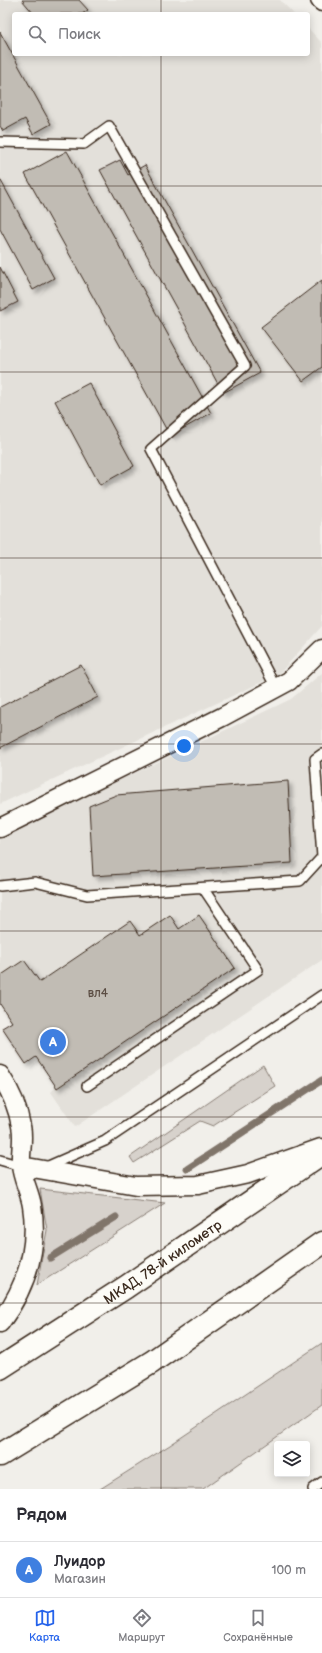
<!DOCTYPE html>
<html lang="ru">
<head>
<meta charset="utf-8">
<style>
	:root { --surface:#fff; --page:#f2f2f3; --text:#2b2b33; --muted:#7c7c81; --line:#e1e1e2; --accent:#2563eb }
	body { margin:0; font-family:"Balsamiq Sans",sans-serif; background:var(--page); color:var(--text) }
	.controls { position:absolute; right:12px; bottom:12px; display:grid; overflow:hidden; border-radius:4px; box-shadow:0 2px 10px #0003 }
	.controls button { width:36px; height:36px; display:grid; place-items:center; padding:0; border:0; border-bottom:1px solid var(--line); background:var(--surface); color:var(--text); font:20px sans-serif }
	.you { position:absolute; left:184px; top:746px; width:14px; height:14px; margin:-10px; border:3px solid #fff; border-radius:50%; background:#1a73e8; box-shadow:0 0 0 6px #1a73e833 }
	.badge { display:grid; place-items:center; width:26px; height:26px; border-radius:50%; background:var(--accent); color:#fff; font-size:13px; font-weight:700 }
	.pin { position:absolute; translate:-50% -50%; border:2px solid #fff; box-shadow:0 1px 4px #0006 }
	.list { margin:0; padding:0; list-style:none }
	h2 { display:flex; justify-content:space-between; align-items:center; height:52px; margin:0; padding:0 16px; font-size:17px }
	h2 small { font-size:13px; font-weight:400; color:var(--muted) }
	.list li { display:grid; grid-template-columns:26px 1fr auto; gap:12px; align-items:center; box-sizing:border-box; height:56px; padding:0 16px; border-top:1px solid var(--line) }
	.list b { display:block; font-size:15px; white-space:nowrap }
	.list p { margin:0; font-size:13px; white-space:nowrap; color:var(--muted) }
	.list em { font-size:13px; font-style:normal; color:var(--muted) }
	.icon { flex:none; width:22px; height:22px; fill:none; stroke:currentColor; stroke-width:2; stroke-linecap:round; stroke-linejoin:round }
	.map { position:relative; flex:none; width:322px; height:1489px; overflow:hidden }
	.search { position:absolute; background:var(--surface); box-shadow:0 2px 10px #0003; left:12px; right:12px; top:12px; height:44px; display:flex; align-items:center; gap:10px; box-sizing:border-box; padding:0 14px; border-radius:4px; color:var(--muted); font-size:15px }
	.sheet { height:108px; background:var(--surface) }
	nav { display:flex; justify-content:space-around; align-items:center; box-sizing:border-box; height:56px; border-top:1px solid var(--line); background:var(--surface); font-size:11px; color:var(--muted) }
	nav a { display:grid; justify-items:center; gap:2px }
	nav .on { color:var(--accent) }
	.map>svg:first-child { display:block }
	.built { fill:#e3e0da }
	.green { fill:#d7d2cc; stroke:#897e75 }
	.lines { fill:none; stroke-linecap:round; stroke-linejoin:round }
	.stream { stroke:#80746b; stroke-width:7 }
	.building { fill:#c1bcb4; stroke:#3b2a1e; filter:url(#shadow) }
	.lane-casing { stroke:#3b2a1e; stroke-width:12 }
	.street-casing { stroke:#3b2a1e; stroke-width:21 }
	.highway-casing { stroke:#3b2a1e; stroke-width:25 }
	.lane { stroke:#fdfcf7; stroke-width:9 }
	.street { stroke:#fdfcf7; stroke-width:18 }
	.highway { stroke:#fdfcf7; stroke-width:22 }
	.grid { fill:none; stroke:#3b2a1e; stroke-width:1; stroke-opacity:0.55 }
	.labels { text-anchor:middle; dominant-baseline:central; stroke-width:4; stroke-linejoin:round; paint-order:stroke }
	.number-label { font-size:12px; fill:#5c4e44 }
	.street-label { font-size:14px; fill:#3b2a1e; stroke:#fdfcf7 }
</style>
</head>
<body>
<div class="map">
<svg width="322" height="1489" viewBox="0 0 322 1489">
	<defs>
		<filter id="shadow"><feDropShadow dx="3.5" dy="3.5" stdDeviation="2" flood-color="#0004"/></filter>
	</defs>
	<rect width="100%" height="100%" fill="#f1efea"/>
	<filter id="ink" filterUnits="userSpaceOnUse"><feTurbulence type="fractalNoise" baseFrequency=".025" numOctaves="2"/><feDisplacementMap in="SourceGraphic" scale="8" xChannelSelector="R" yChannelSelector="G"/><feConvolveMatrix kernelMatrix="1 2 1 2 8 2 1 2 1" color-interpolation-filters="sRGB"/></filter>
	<g filter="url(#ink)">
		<path class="built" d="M0,0H280L294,14H14V54H308V28L322,43V626L279,674L0,804Z
			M322,673V960L75,1127L51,1092L56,1087L36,1057L26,1064L2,1028L12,1022L0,1004V837L291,699Z"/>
		<path class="green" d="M263,1065L275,1086L213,1126L200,1121L134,1163L130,1157Z
			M40,1189L165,1203L37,1285L47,1230Z
			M322,1343V1405L203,1489H100L170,1445Z"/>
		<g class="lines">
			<path class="stream" d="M187,1169L322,1080
				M50,1258L116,1217"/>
		</g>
		<path class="building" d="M22,0H79L88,10L82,14H34Z
			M0,32L51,124L33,134L25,119L3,131L0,126Z
			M67,151L211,413L170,436L25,174Z
			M120,160L128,175L145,165L260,373L223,393L100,170Z
			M0,179L54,278L33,290L0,229Z
			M0,267L18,302L0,311Z
			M322,280V367L303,381L261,327Z
			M89,383L134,466L100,485L55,401Z
			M81,665L98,697L0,748V707Z
			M288,781L292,863L93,876L89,806L116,795Z
			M170,915L179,929L199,915L235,968L57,1088L36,1057L26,1064L2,1028L12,1022L0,1004V976L24,960L40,982L130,921L140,935Z"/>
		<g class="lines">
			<g class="lane-casing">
				<path id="lane" d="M0,142L84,144L109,126L245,366L151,449L276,688
					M0,886L35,882L87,895L300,881L322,857L315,759L322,754
					M87,1086L258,970L203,888
					M0,1160L21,1166
					M46,1167L105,1141L322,995
					M313,1489L322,1482"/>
			</g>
			<g class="street-casing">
				<path id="street" d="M320,0L322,2
					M0,828L222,717L289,681L322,649
					M0,1075C10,1090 18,1108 21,1126C24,1138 20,1152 21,1165C22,1179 30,1192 32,1206C39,1250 26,1288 0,1323
					M21,1166L136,1186L198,1185L248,1174L321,1148"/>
			</g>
			<g class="highway-casing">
				<g id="highway">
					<path id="s1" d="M0,1368L126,1287L322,1153"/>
					<path d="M0,1455L152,1362L322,1243"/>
				</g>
			</g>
			<use href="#lane" class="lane"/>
			<use href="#street" class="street"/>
			<use href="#highway" class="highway"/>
		</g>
	</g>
	<path class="grid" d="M161,0V14M161,54V1489M0,186H322M0,372H322M0,558H322M0,744H322M0,931H322M0,1117H322M0,1303H322"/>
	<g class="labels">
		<g class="number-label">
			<text x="98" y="993">вл4</text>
		</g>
		<g class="street-label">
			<text stroke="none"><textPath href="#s1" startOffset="194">МКАД, 78-й километр</textPath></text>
		</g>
	</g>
</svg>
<div class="controls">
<button><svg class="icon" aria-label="layers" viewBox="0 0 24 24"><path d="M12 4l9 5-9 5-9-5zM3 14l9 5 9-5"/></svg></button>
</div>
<div class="you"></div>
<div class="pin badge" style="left:53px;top:1042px;background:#3f7fe0">A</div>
<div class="search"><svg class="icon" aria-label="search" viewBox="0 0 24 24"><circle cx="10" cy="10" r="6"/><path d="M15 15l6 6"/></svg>Поиск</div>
</div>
<section class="sheet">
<h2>Рядом<small></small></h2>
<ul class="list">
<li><span class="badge" style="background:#3f7fe0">A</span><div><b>Луидор</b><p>Магазин</p></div><em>100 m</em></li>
</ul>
</section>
<nav>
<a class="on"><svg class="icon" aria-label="map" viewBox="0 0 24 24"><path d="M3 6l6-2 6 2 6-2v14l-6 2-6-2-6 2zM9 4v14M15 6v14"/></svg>Карта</a>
<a><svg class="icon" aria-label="directions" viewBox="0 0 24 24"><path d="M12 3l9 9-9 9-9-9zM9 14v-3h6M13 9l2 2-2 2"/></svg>Маршрут</a>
<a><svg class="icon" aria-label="saved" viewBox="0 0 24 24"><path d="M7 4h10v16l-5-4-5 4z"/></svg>Сохранённые</a>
</nav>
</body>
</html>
